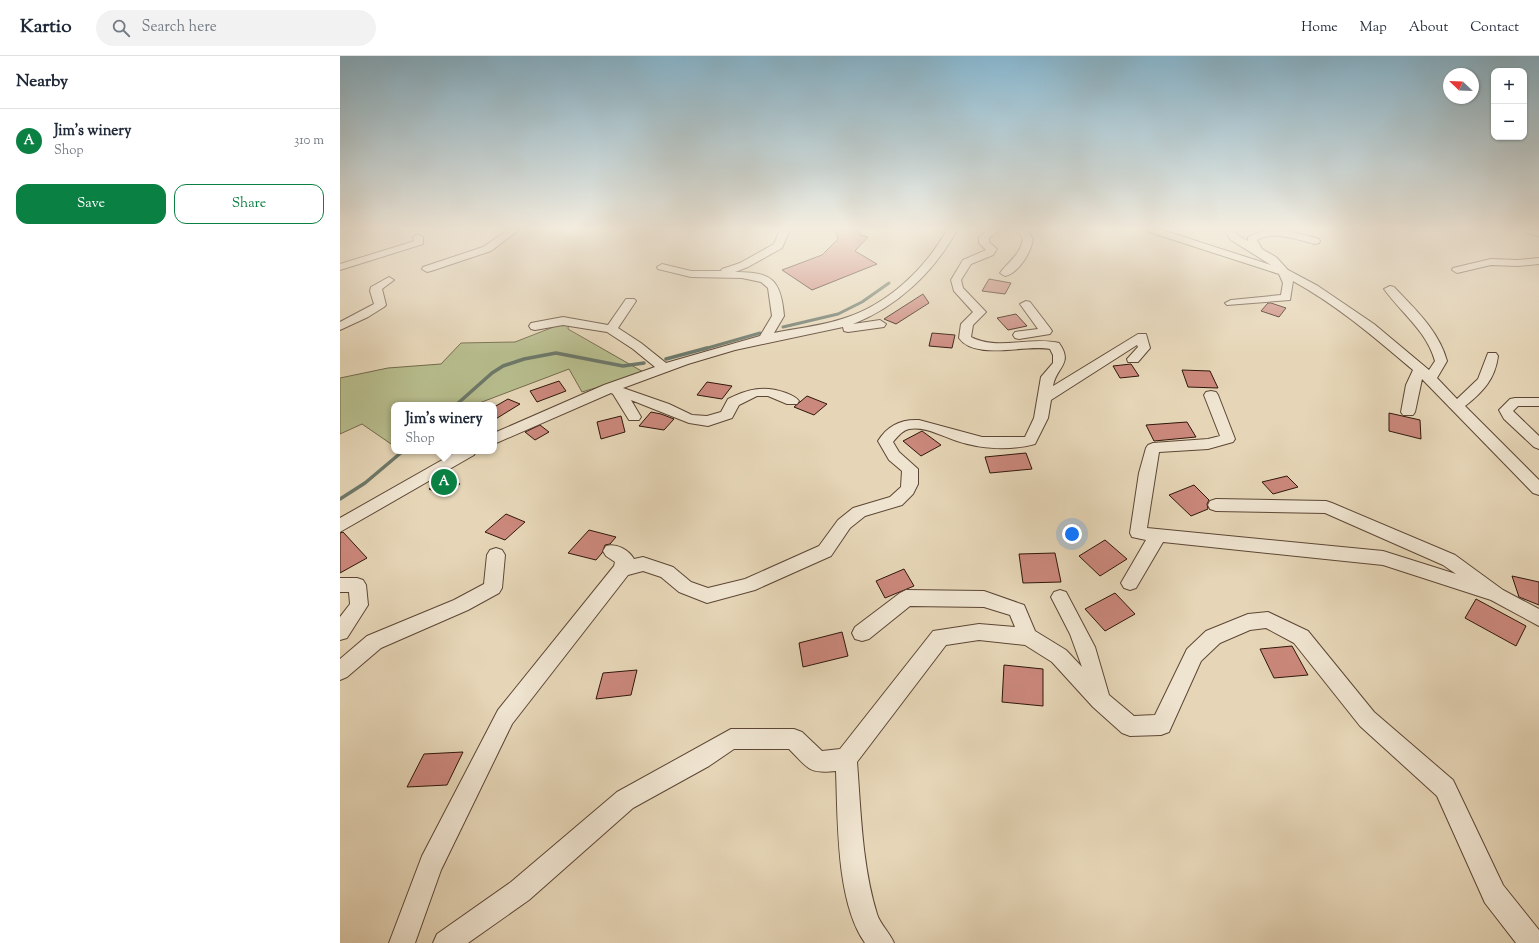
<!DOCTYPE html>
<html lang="en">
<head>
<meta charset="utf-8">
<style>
	:root { --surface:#fff; --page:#f2f2f3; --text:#1f2937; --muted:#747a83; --line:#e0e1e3; --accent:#0b8043 }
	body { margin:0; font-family:"Sorts Mill Goudy",serif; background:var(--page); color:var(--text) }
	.controls { position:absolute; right:12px; top:12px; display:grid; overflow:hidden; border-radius:8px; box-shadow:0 1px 3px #0004 }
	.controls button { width:36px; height:36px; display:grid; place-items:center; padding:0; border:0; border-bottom:1px solid var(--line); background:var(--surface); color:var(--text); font:20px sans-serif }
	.compass { position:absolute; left:1103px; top:12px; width:36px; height:36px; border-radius:50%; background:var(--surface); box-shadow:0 1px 3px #0004; rotate:293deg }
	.you { position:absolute; left:732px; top:478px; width:14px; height:14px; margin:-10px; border:3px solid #fff; border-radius:50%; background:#1a73e8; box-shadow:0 0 0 6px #1a73e833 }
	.badge { display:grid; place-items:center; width:26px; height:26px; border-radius:50%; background:var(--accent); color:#fff; font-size:13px; font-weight:700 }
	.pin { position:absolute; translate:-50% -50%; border:2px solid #fff; box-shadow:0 1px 4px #0006 }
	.popup { position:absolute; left:51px; top:346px; width:106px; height:52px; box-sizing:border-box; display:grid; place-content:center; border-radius:8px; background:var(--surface); filter:drop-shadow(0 1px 3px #0005); font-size:13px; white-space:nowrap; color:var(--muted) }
	.popup b { font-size:15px; color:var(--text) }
	.popup::after { content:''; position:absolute; left:50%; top:100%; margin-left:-8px; border:8px solid transparent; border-top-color:var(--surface) }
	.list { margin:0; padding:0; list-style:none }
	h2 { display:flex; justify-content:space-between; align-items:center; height:52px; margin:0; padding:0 16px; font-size:17px }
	h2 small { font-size:13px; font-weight:400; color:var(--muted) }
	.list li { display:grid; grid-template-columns:26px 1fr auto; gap:12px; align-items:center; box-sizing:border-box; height:64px; padding:0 16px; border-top:1px solid var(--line) }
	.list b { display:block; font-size:15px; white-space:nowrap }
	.list p { margin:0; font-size:13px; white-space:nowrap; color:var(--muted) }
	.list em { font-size:13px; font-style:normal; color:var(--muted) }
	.actions { display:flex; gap:8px; padding:12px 16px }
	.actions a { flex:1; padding:9px 0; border:1px solid var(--accent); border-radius:12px; text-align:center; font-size:14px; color:var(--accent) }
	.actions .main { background:var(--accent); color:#fff }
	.icon { flex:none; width:22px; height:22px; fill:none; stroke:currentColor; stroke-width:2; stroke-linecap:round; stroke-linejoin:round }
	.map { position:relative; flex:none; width:1199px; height:887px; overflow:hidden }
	header { display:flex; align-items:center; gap:24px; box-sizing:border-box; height:56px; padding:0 20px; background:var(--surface); border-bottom:1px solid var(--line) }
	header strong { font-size:19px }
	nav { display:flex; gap:22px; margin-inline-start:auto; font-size:14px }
	.search { width:280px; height:36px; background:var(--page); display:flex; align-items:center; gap:10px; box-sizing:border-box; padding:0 14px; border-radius:22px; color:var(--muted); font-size:15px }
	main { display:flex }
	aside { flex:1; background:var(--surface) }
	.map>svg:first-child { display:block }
	.green { fill:#b7bd8d; stroke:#736a4c }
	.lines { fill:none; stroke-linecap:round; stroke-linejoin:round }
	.stream-far1 { stroke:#6d7869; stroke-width:3 }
	.stream { stroke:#6d7869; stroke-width:3.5 }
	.building { fill:#cb887c; stroke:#2f160a }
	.minor-casing { stroke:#5d4635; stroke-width:2 }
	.minor { fill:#efe4d0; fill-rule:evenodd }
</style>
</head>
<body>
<header>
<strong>Kartio</strong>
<div class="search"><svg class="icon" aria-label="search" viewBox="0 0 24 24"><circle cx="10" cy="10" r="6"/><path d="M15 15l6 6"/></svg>Search here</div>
<nav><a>Home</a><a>Map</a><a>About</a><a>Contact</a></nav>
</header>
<main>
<aside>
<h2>Nearby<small></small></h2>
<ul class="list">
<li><span class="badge">A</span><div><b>Jim's winery</b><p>Shop</p></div><em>310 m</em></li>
</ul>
<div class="actions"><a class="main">Save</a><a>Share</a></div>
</aside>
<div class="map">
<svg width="1199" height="887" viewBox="0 0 1199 887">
	<rect width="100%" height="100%" fill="#e6d6b7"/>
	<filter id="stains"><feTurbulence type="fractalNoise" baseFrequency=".005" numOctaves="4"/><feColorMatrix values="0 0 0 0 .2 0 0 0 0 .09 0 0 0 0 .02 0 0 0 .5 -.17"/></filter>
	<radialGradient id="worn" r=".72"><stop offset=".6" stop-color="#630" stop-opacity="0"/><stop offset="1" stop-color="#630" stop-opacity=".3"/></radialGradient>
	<path class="green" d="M229,265L228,273L305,317L242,336L229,313L134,349H54V390L22,368L0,378V322L48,312L101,308L121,287L175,286Z"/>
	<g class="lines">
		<path class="stream-far1" d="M443,271L498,258L522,246L549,227
			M364,293L420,277"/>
		<path class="stream" d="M326,303L367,292
			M116,349L152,317L163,310L184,303L216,297L283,310L304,307
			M0,443L25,427L63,395"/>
	</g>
	<path class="building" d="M495,174H518L520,179L528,181L515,195L537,208L472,234L442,214L482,199L498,183Z
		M649,223L671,227L665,238L642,235Z
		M583,238L589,247L556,268L544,263Z
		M928,247H931L946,252L939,261L921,255Z
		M676,258L687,270L668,274L657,262Z
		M592,277L615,279L612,292L589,290Z
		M791,308L799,320L780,322L773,310Z
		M842,314L870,315L878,332L848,331Z
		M219,325L226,335L197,346L190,335Z
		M367,326L392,330L382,343L357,339Z
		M467,340L487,348L474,359L454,351Z
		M168,343L180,348L154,364V351Z
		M311,356L321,358L334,363L324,374L299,370Z
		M1049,357L1080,364L1081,383L1049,375Z
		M281,360L285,376L261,383L257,366Z
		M847,366L856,381L814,385L806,369Z
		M200,369L209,376L195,384L185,376Z
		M582,375L601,389L581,400L563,385Z
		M686,397L692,413L650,417L645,401Z
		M947,420L958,431L933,438L922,426Z
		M106,422L120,428L104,439L89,433Z
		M854,429L869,444L867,448L868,453L851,460L829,439Z
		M166,458L185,466L165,484L145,476Z
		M249,474L276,481L270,488L265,489L262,497L256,504L228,497Z
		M3,476L27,502L0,517V477Z
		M765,484L787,503L760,520L739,500Z
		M715,497L721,526L683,527L679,498Z
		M564,513L574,530L545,542L536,525Z
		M1172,520L1199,526V549L1179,541Z
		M775,537L795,558L765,575L745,553Z
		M1136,543L1186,570L1176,590L1125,562Z
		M502,576L508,600L463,611L459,587Z
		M952,590L968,619L934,622L920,593Z
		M664,609L703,613V650L662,646Z
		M297,614L291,639L256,643L263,617Z
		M123,696L107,729L67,731L84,698Z"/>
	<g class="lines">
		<g class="minor-casing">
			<path id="minor" d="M168,174H179L151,195L91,215L87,216L82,213L83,211L143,191Z
				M440,174H450L442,192L408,211L395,216C431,216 441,223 444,260L434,277C457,272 482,270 505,262C548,248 585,213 607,174H617C594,216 557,251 513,268L540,264L546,268L544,271L508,276L504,275L503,271L395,294L348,308L283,332L329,348L352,359L367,360L381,356L388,343C408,333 424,329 446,337C451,339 456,341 459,345L457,348H447L428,340H417L399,349L392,362L368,370L349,367L291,344L301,361L299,364H289L273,338L271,337L154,388V377L264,329L315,311L293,293L267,276L223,269L195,274L191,273L189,270L191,267L223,261L268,269L286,243H294L296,245L278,272L301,287L326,307L420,280L432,260L428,232L421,226L402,222L351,221L318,213L317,211L322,208L351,215H381L382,213L400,207L434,188Z
				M649,174H660L649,182V186L657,193L653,199L631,208L621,224L623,232L646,256L633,269L631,281C657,295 690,280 719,287C734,308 716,311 713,330L798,278H806L810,292L798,306H788L787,303L798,291L797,289L711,344L708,362L695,388C670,395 641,393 617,385C602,380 585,370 569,373C563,374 557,381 553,386L559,396L578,413V428L573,438L562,449L525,460L510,472L491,500L415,534L367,547L339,536L321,521L303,515L288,519L172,668L101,814L75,887H49L82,800L158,654L274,510L275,506L266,500L263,495L266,490C276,487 289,494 294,503L303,501L333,511L351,526L368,532L405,523L479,490L498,464L513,452L550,441L561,431L562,415L549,404L538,385C547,370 561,363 579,364L642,381H685L694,362L701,321L713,307V299L710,293C686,288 635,305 619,282L621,268L633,256L614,235L611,224L623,204L646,194L639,187V181Z
				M674,174H687L693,183C691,196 679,217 665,220L660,217C669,205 680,199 683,183L679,177Z
				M807,174H822L931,209L891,184L884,174H894L899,180L908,185V181C931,168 956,177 979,183L980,185L979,187L975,188C958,184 934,174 917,184L922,193L936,201L948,214L978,230L1034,268L1089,314L1095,305C1086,274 1062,258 1044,233L1050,230L1054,231C1075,253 1099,275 1107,305L1097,322L1117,343L1138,323L1148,297H1156L1158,300C1155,323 1143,336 1125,350L1199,424V439L1193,437L1082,323L1075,356L1073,359H1063L1061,356L1066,329L1073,314C1035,282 997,249 953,225L950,244L887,249L885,247L891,244L941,239L943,227L939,218L809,176Z
				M1182,174H1199V180L1184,176Z
				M78,178L83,181V188L0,214V208L65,188L74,185L73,181Z
				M1199,202V208L1178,210L1151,209L1117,217L1112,214L1113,212L1151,203L1178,204Z
				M49,221L54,224L42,233L46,249L44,251L28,261L0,274V266L34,248L30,235L31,231Z
				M686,245L690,246L710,272L712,275L710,278L679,283L675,282L673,279L675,276L698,273L680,248Z
				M871,335L876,336L878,339L895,383L893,386L868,393L819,396L807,472L1043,495L1116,518L1103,509L985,457L876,455L870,453L868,449L870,445L876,443L986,445L992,447L1115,499L1163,534L1199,553V570L1151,544L1043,509L823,486L796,532L790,534L784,532L781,527L806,484L792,481L790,477L799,417L806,392L808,389L813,387L868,383L880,380L864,339L866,336Z
				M1175,342H1199V350H1178L1173,355L1199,380V393L1194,391L1164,363L1159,354L1170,343Z
				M118,395H136L134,399L0,476V462Z
				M156,492L162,494L165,499L162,532L159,537L128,554L41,592L7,621L0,624V603L27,580L114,544L144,528L147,499L150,494Z
				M0,522H17L23,524L26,529L28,549L7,582L0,584V561L10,548L9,536H0Z
				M566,534L644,535L684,549L695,575L726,594L742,611L730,578L711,541L714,536L720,534L726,536L755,591L769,639L794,660L815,659L847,593L866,575L908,558L928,556L968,575L1034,656L1113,724L1163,829L1199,874V887H1176L1145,847L1097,740L1020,670L954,587L926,572L910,574L880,587L861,605L829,676L821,679L790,680L782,677L753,651L712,606L685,589L639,584L606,589L517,706C521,757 522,809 537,858C540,868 550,877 554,887H525C496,846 498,765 496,715C468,718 468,712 449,693H394L369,710L293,752L189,844L128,887H93L97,878L171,826L277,736L391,673H454L462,676L482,695L500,693L593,575L639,568L675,571L670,559L644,551L570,550L529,583L522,585L515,583L512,577L515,571L560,537Z"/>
		</g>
		<use href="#minor" class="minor"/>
	</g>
	<linearGradient id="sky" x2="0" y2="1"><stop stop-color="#87b6ce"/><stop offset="0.58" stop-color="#f4eddf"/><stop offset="1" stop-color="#f4eddf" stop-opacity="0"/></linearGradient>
	<rect width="1199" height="298" fill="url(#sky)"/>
	<rect width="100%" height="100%" filter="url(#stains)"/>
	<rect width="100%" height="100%" fill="url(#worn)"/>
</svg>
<div class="controls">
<button>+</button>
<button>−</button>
</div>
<svg class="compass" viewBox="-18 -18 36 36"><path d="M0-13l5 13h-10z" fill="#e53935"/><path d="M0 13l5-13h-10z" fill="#747a83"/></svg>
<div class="you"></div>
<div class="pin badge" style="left:104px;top:426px">A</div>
<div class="popup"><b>Jim's winery</b>Shop</div>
</div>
</main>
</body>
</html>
